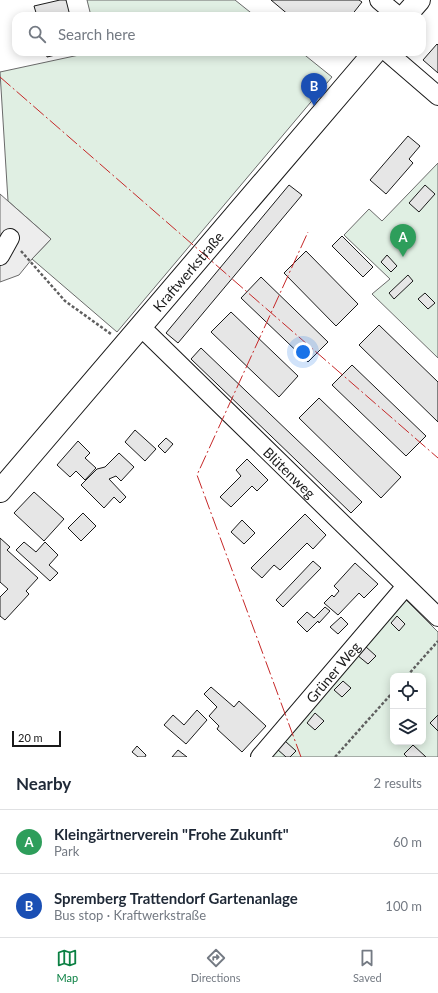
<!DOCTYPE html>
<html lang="en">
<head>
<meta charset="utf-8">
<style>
	:root { --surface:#fff; --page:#f6f6f7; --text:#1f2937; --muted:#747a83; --line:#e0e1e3; --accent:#0b8043 }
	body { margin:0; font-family:Lato,sans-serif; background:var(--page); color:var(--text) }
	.controls { position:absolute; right:12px; bottom:12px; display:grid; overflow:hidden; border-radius:8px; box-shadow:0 2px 10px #0003 }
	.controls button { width:36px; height:36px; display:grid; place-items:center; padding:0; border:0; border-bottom:1px solid var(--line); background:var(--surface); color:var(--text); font:20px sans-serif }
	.scale { position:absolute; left:12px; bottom:10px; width:49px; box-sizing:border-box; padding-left:4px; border:2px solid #1a1a1a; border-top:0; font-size:11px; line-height:14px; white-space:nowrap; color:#1a1a1a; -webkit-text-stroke:3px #fff; paint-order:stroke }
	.you { position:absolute; left:303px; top:352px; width:14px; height:14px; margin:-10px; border:3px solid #fff; border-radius:50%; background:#1a73e8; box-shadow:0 0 0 6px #1a73e833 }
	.badge { display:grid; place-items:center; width:26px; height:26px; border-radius:50%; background:var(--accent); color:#fff; font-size:13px; font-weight:700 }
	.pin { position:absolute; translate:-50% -33px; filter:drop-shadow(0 1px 2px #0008) }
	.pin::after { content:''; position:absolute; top:21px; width:14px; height:12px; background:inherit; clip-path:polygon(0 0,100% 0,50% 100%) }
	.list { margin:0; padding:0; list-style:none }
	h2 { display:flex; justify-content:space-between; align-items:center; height:52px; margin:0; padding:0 16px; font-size:17px }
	h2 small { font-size:13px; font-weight:400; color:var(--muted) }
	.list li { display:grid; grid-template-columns:26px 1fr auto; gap:12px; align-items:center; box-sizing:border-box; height:64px; padding:0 16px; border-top:1px solid var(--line) }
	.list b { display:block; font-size:15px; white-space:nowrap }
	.list p { margin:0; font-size:13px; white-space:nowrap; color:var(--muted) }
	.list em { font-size:13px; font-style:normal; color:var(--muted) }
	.icon { flex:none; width:22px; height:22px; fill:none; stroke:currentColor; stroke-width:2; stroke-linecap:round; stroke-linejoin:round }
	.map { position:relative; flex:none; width:438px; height:757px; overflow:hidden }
	.search { position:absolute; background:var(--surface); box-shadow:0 2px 10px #0003; left:12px; right:12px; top:12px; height:44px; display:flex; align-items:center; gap:10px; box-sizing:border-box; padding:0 14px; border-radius:12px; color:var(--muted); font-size:15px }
	.sheet { height:180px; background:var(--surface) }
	nav { display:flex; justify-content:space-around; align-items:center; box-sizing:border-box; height:56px; border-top:1px solid var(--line); background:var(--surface); font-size:11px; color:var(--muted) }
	nav a { display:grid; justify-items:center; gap:2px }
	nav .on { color:var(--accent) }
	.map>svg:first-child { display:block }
	.green { fill:#e0efe3; stroke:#6a6a6a; fill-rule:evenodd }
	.parking { fill:#ededed; stroke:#6a6a6a }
	.building { fill:#e6e6e6; stroke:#1a1a1a }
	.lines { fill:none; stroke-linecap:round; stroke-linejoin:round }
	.minor-casing { stroke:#1a1a1a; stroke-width:20 }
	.major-casing { stroke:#1a1a1a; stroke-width:24 }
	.path { stroke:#5f5f5f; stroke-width:2.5; stroke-dasharray:3 2; stroke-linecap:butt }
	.minor { stroke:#fff; stroke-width:18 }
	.major { stroke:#fff; stroke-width:22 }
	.power { stroke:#c62828; stroke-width:1; stroke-dasharray:14 3 2 3; stroke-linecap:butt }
	.labels { text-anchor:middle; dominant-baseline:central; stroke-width:3; stroke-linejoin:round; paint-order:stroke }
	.street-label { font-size:14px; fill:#1a1a1a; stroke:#fff }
</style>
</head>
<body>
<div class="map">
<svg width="438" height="757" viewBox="0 0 438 757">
	<rect width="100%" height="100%" fill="#fff"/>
	<path class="green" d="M87,0H235L255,16H91Z
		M93,52H301L332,77L117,332L32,259L51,239L8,201L0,72Z
		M438,163V358L372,294L390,279L344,235L369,209L382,221Z
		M401,595L438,632V757H265ZM393,676H423V742H393Z"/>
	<path class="parking" d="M0,194L51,239L32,259L19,275L0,282Z"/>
	<path class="building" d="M60,0H66L70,16H37L34,6Z
		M271,0H359L362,2L351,16H290Z
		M437,44L438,45V73L423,60Z
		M46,52H68L47,57Z
		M408,136L420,146L409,159L413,163L386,194L370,180Z
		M289,185L302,195L178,343L166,333Z
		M425,185L435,194L419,212L409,203Z
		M342,236L373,267L363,277L332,246Z
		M306,251L358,304L336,326L284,273Z
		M387,255L397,266L391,272L381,262Z
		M408,275L413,281L394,299L389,293Z
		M261,277L328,342L308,362L241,298Z
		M425,293L435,303L428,309L418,299Z
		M231,312L298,376L279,397L211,332Z
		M379,325L438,382V422L359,345Z
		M201,348L362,502L351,513L191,359Z
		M352,365L426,436L406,456L332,385Z
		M319,398L401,477L381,498L299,418Z
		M135,430L156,449L145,461L125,442Z
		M166,438L173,444L165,453L158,446Z
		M78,441L90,453L85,458L96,468L85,480L76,471L70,477L57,465Z
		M119,453L134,467L121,481L116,476L109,479L126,497L120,503L114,497L104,508L81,485L97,469L105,467Z
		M247,459L268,480L257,491L252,486L231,507L220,497L241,476L236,470Z
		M34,492L64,519L44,541L14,513Z
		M83,513L96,526L81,541L68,528Z
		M305,514L326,535L313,549L307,543L280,570L274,565L262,578L251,568Z
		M242,520L255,533L244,544L231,532Z
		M0,538L10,547L7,550L38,578L26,591L29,594L5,620L0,616V597L8,589L0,582Z
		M24,542L36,552L45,542L58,555L49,565L58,573L50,581L16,550Z
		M313,561L321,568L283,607L276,600Z
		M355,563L378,584L364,598L359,593L338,615L324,603L332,595L334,597L339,591L334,586Z
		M325,607L330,611L319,623L318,621L307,632L297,622L307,612L314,618Z
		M397,616L405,624L399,631L391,623Z
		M341,617L348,624L338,634L330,627Z
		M365,646L376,656L368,664L357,655Z
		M343,681L351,688L342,697L334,690Z
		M211,687L234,707L239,701L266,726L242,752L217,729L219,726L209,716L217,707L204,694Z
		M197,710L207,720L186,744L164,725L173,715L184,725Z
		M315,713L324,721L315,730L307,723Z
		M438,715V731L430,723Z
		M285,741L296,751L290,757H286L277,749Z
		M413,745L426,757H407L404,754Z
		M137,746L146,755L145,757H138L132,752Z
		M178,750L187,757H172Z"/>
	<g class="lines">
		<g class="minor-casing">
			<g id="minor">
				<path d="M379,0L398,16"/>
				<path d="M387,52L438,96"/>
				<path d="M0,256L10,238"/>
				<path id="s1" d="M141,327L438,617"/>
				<path id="s2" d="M260,757L406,586"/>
			</g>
		</g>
		<g class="major-casing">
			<g id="major">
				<path d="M405,16L419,0"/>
				<path id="s3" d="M0,491L375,52"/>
			</g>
		</g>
		<path class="path" d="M21,251L65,301L111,334
			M407,676L438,641
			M335,757L393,692"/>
		<use href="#minor" class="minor"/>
		<use href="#major" class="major"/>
		<path class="power" d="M0,77L438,458
			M301,757L197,475L308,232"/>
	</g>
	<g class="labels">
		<g class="street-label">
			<text stroke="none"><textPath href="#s3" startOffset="289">Kraftwerkstraße</textPath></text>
			<text stroke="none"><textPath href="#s1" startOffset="208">Blütenweg</textPath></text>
			<text stroke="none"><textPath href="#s2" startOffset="112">Grüner Weg</textPath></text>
		</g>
	</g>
</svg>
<div class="controls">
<button><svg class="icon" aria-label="locate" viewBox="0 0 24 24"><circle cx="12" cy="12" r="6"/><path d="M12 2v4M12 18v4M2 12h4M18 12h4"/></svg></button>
<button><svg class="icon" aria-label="layers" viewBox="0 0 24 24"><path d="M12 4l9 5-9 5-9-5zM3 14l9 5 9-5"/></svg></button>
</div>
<div class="scale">20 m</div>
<div class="you"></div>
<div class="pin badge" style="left:403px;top:257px;background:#2e9e5b">A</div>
<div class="pin badge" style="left:314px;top:106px;background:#1a4fb4">B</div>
<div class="search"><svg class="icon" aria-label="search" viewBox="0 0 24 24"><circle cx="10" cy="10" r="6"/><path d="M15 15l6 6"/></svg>Search here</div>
</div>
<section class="sheet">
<h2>Nearby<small>2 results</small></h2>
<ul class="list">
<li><span class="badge" style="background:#2e9e5b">A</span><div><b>Kleingärtnerverein &quot;Frohe Zukunft&quot;</b><p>Park</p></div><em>60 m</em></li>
<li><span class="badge" style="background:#1a4fb4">B</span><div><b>Spremberg Trattendorf Gartenanlage</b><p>Bus stop · Kraftwerkstraße</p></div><em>100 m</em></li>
</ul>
</section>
<nav>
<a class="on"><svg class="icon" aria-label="map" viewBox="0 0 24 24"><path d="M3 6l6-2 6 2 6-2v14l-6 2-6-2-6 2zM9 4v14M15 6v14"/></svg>Map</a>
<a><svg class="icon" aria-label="directions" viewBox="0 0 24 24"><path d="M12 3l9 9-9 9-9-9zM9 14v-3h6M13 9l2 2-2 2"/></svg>Directions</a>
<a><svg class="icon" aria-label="saved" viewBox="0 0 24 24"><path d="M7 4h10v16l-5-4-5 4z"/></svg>Saved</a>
</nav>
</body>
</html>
